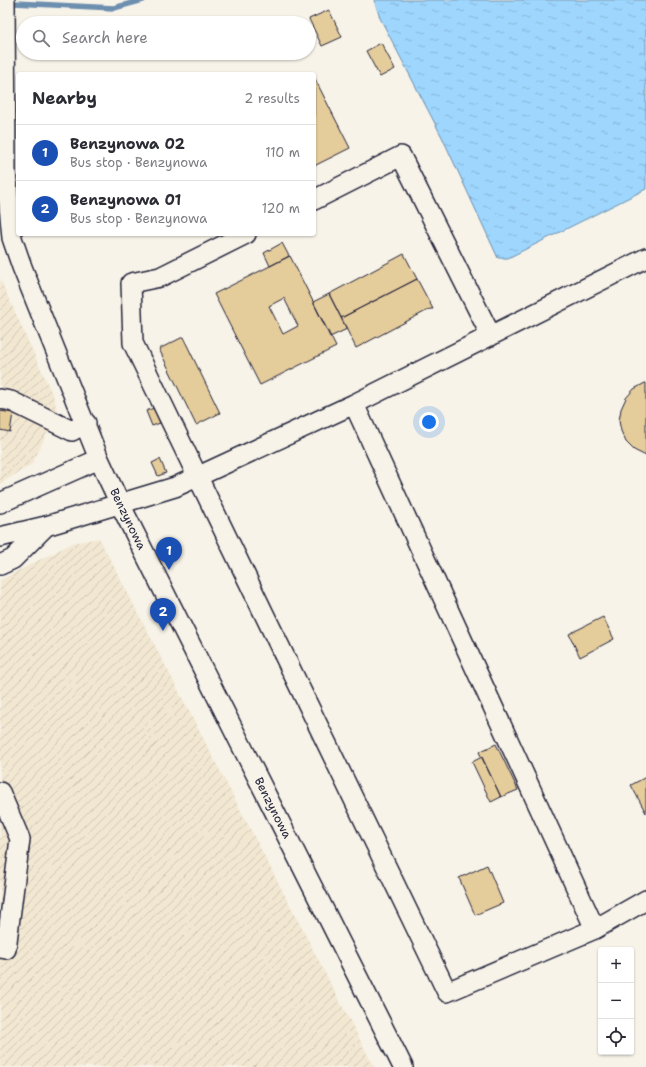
<!DOCTYPE html>
<html lang="en">
<head>
<meta charset="utf-8">
<style>
	:root { --surface:#fff; --page:#f2f2f3; --text:#2b2b33; --muted:#7c7c81; --line:#e1e1e2; --accent:#ea580c }
	body { margin:0; font-family:"Shantell Sans",sans-serif; background:var(--page); color:var(--text) }
	.controls { position:absolute; right:12px; bottom:12px; display:grid; overflow:hidden; border-radius:4px; box-shadow:0 1px 3px #0004 }
	.controls button { width:36px; height:36px; display:grid; place-items:center; padding:0; border:0; border-bottom:1px solid var(--line); background:var(--surface); color:var(--text); font:20px sans-serif }
	.you { position:absolute; left:429px; top:422px; width:14px; height:14px; margin:-10px; border:3px solid #fff; border-radius:50%; background:#1a73e8; box-shadow:0 0 0 6px #1a73e833 }
	.badge { display:grid; place-items:center; width:26px; height:26px; border-radius:50%; background:var(--accent); color:#fff; font-size:13px; font-weight:700 }
	.pin { position:absolute; translate:-50% -33px; filter:drop-shadow(0 1px 2px #0008) }
	.pin::after { content:''; position:absolute; top:21px; width:14px; height:12px; background:inherit; clip-path:polygon(0 0,100% 0,50% 100%) }
	.list { margin:0; padding:0; list-style:none }
	h2 { display:flex; justify-content:space-between; align-items:center; height:52px; margin:0; padding:0 16px; font-size:17px }
	h2 small { font-size:13px; font-weight:400; color:var(--muted) }
	.list li { display:grid; grid-template-columns:26px 1fr auto; gap:12px; align-items:center; box-sizing:border-box; height:56px; padding:0 16px; border-top:1px solid var(--line) }
	.list b { display:block; font-size:15px; white-space:nowrap }
	.list p { margin:0; font-size:13px; white-space:nowrap; color:var(--muted) }
	.list em { font-size:13px; font-style:normal; color:var(--muted) }
	.icon { flex:none; width:22px; height:22px; fill:none; stroke:currentColor; stroke-width:2; stroke-linecap:round; stroke-linejoin:round }
	.map { position:relative; flex:none; width:646px; height:1067px; overflow:hidden }
	.search { position:absolute; background:var(--surface); box-shadow:0 1px 3px #0004; left:16px; top:16px; width:300px; height:44px; display:flex; align-items:center; gap:10px; box-sizing:border-box; padding:0 14px; border-radius:22px; color:var(--muted); font-size:15px }
	.panel { position:absolute; background:var(--surface); box-shadow:0 1px 3px #0004; left:16px; top:72px; width:300px; height:164px; border-radius:4px }
	.map>svg:first-child { display:block }
	.industrial { fill:url(#industrial-furrows) }
	.water { fill:url(#water-ripples); stroke:#6c8eaf }
	.lines { fill:none; stroke-linecap:round; stroke-linejoin:round }
	.stream { stroke:#6c8eaf; stroke-width:5.5 }
	.building { fill:#e5cc9b; stroke:#22223b; fill-rule:evenodd }
	.minor-casing { stroke:#22223b; stroke-width:22 }
	.minor { stroke:#f7f3e8; stroke-width:19 }
	.labels { text-anchor:middle; dominant-baseline:central; stroke-width:3; stroke-linejoin:round; paint-order:stroke }
	.street-label { font-size:12px; fill:#22223b; stroke:#f7f3e8 }
</style>
</head>
<body>
<div class="map">
<svg width="646" height="1067" viewBox="0 0 646 1067">
	<defs>
		<pattern id="industrial-furrows" width="10" height="10" patternUnits="userSpaceOnUse"><rect width="10" height="10" fill="#f2e7d1"/><path d="M-1 1l2-2M0 10L10 0M9 11l2-2" fill="none" stroke="#cfc6b4"/></pattern>
		<pattern id="water-ripples" width="26" height="14" patternUnits="userSpaceOnUse"><rect width="26" height="14" fill="#9ed6fd"/><path d="M2 4q2-2 4 0t4 0M15 11q2-2 4 0t4 0" fill="none" stroke="#88b7da"/></pattern>
	</defs>
	<rect width="100%" height="100%" fill="#f7f3e8"/>
	<filter id="ink" filterUnits="userSpaceOnUse"><feTurbulence type="fractalNoise" baseFrequency=".025" numOctaves="2"/><feDisplacementMap in="SourceGraphic" scale="8" xChannelSelector="R" yChannelSelector="G"/><feConvolveMatrix kernelMatrix="1 2 1 2 8 2 1 2 1" color-interpolation-filters="sRGB"/></filter>
	<g filter="url(#ink)">
		<path class="industrial" d="M0,279L54,398L57,413L32,464L0,484Z
			M99,538L374,1067H0V580L73,543Z"/>
		<path class="water" d="M374,0H646V189L508,258H498L442,137L380,18Z"/>
		<g class="lines">
			<path class="stream" d="M14,3L114,8L143,0"/>
		</g>
		<path class="building" d="M329,10L342,37L322,46L309,19Z
			M381,43L395,69L380,77L366,51Z
			M314,77L350,148L314,166Z
			M282,243L289,256L270,266L264,253Z
			M404,254L417,279L341,318L329,294Z
			M290,256L336,347L260,385L214,294ZM284,298L298,326L283,334L269,306Z
			M417,279L433,309H430L356,348L341,318Z
			M329,294L347,329L330,337L313,302Z
			M183,337L220,413L196,425L159,349Z
			M645,383H646V456L634,450L626,442L621,431L619,421L621,409L626,398L634,389Z
			M154,408L160,423L152,426L146,411Z
			M0,411L13,413L10,432L0,430Z
			M160,459L166,473L158,476L152,463Z
			M603,617L614,639L580,657L569,634Z
			M496,744L518,790L501,797L479,752Z
			M482,757L501,797L491,802L472,762Z
			M646,777V813L631,785Z
			M487,865L503,903L475,915L459,878Z"/>
		<g class="lines">
			<g class="minor-casing">
				<path id="minor" d="M5,0L6,172L12,238L22,267L99,459L120,504L403,1067
					M314,200L401,156L491,336
					M246,234L160,277L131,283L133,343L447,992L595,929
					M0,399L11,401L72,431L86,423
					M354,404L595,929L646,900
					M0,503L99,459
					M0,537L46,526L175,487L354,404L646,258
					M0,565L13,559L46,526
					M0,792L20,839L6,949L0,948"/>
			</g>
			<use href="#minor" class="minor"/>
		</g>
	</g>
	<g class="labels">
		<g class="street-label">
			<text transform="translate(128 519) rotate(64)">Benzynowa</text>
			<text transform="translate(273 808) rotate(63)">Benzynowa</text>
		</g>
	</g>
</svg>
<div class="controls">
<button>+</button>
<button>−</button>
<button><svg class="icon" aria-label="locate" viewBox="0 0 24 24"><circle cx="12" cy="12" r="6"/><path d="M12 2v4M12 18v4M2 12h4M18 12h4"/></svg></button>
</div>
<div class="you"></div>
<div class="pin badge" style="left:169px;top:570px;background:#1a4fb4">1</div>
<div class="pin badge" style="left:163px;top:631px;background:#1a4fb4">2</div>
<div class="search"><svg class="icon" aria-label="search" viewBox="0 0 24 24"><circle cx="10" cy="10" r="6"/><path d="M15 15l6 6"/></svg>Search here</div>
<section class="panel">
<h2>Nearby<small>2 results</small></h2>
<ul class="list">
<li><span class="badge" style="background:#1a4fb4">1</span><div><b>Benzynowa 02</b><p>Bus stop · Benzynowa</p></div><em>110 m</em></li>
<li><span class="badge" style="background:#1a4fb4">2</span><div><b>Benzynowa 01</b><p>Bus stop · Benzynowa</p></div><em>120 m</em></li>
</ul>
</section>
</div>
</body>
</html>
